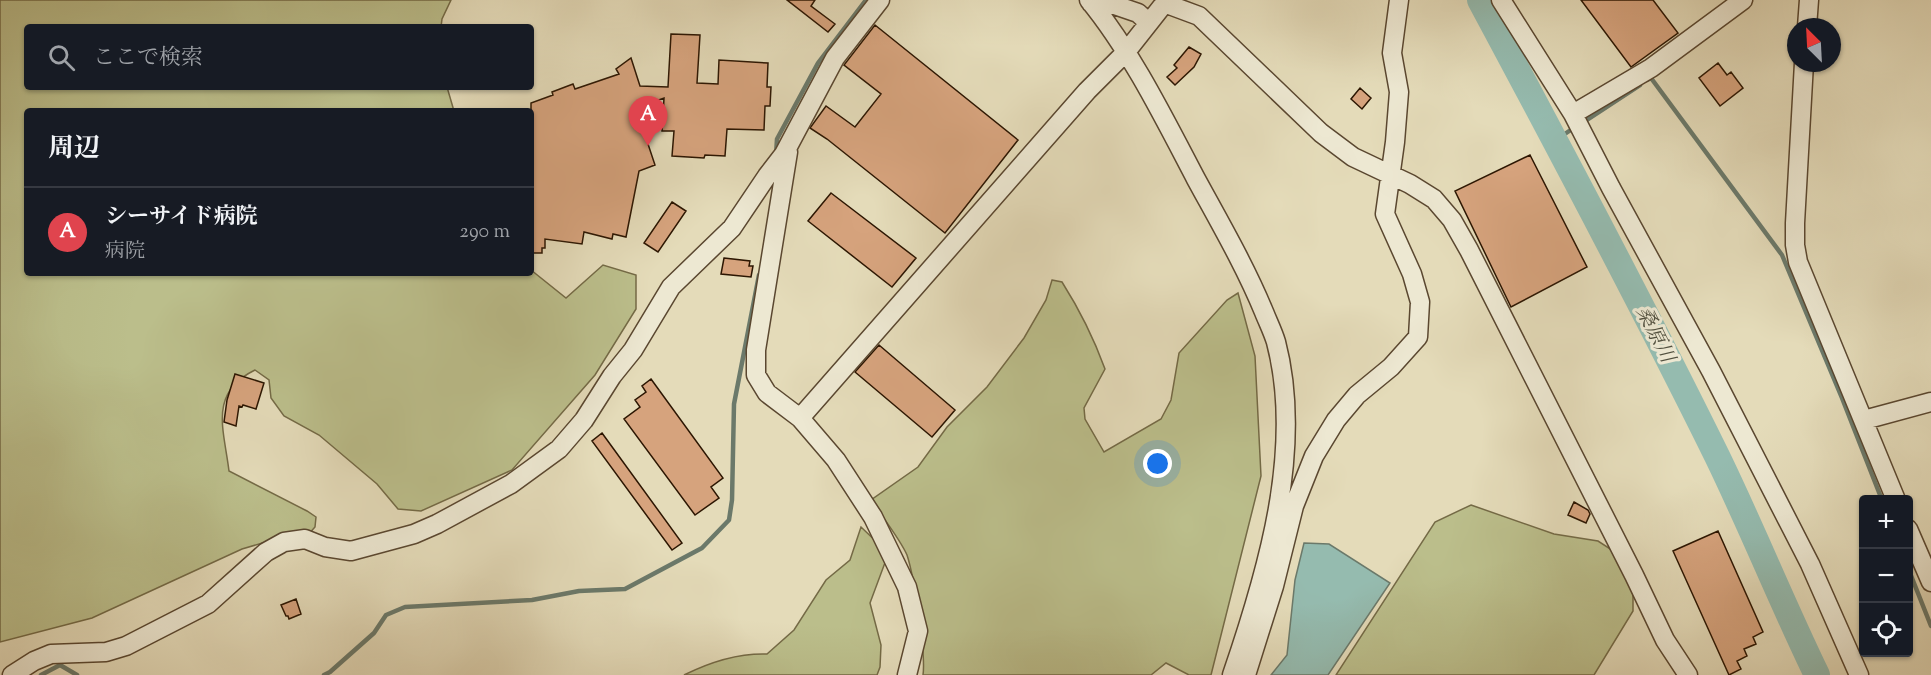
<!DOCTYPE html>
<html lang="ja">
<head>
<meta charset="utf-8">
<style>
	:root { --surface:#171b24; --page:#242831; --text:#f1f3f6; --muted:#9ea1a6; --line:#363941; --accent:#7c3aed }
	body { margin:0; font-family:"Sorts Mill Goudy","Noto Serif JP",serif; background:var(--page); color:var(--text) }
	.controls { position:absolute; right:18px; bottom:18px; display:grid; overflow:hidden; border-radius:6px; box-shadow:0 2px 4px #0004 }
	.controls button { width:54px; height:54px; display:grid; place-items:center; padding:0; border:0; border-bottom:2px solid var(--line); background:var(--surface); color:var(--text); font:30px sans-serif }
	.compass { position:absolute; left:1787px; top:18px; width:54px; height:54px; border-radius:50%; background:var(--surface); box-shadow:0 2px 4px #0004; rotate:336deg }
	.you { position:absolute; left:1158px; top:464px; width:21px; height:21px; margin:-15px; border:4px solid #fff; border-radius:50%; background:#1a73e8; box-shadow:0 0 0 9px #1a73e833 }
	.badge { display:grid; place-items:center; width:39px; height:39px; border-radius:50%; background:var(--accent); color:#fff; font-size:20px; font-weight:700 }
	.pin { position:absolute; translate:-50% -50px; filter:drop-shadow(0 2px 3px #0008) }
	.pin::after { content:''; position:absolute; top:32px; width:21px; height:18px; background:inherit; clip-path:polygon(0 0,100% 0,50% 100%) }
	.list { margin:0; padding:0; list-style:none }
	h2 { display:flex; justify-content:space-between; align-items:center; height:78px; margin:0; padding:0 24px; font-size:26px }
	h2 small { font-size:20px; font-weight:400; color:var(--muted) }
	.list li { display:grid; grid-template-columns:39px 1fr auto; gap:18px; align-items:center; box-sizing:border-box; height:90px; padding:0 24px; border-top:2px solid var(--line) }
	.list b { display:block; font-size:22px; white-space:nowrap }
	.list p { margin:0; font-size:20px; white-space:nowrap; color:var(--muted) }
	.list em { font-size:20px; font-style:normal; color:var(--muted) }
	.icon { flex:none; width:33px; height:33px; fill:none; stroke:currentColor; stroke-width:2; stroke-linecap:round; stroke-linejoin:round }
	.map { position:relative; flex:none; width:1931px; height:675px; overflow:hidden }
	.search { position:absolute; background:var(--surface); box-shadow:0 2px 4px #0004; left:24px; top:24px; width:510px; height:66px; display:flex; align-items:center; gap:15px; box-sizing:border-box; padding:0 21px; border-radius:6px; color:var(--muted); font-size:22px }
	.panel { position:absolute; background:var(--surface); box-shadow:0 2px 4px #0004; left:24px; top:108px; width:510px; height:168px; border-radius:6px }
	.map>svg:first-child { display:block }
	.green { fill:#bbbe8b; stroke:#746a46; stroke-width:1.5 }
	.water { fill:#95bbaf; stroke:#6b796a; stroke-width:1.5 }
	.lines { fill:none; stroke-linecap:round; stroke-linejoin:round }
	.stream { stroke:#6b796a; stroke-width:4.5 }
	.river { stroke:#95bbaf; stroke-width:26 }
	.building { fill:#d6a37d; stroke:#2c1602; stroke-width:1.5 }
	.minor-casing { stroke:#5a4730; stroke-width:21 }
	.minor { stroke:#ede8d2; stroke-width:18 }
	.labels { text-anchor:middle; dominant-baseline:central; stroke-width:6; stroke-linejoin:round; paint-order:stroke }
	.water-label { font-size:20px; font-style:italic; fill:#51503f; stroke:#ede8d2 }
</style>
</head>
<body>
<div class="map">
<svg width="1931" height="675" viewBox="0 0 1931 675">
	<rect width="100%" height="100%" fill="#e4dbb9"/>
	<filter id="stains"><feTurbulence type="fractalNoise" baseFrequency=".00333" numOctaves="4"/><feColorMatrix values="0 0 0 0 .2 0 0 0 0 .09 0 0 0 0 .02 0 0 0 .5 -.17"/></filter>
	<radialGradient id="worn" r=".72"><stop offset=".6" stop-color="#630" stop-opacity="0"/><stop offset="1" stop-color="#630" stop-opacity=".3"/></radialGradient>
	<path class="green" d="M0,0H451L442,19L441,27H27V87H447L454,111H27V273H531V270L566,298L603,265L636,275V309L595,375L512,470L421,511L398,509L377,484L319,435L284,416L271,398L269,380L255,370C208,393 224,429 229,471L307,511L316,517L315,527L307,536L276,539L242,549L92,618L0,642Z
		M1052,280L1062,282C1081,312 1093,336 1105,369L1084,408L1085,419L1104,452L1161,419L1171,400L1179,353L1227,300L1238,293L1255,356L1261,476L1211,675H1189L1166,663L1151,675H923C926,654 914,576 907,555C900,539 881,515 871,500L918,467L947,427L987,387L1024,338L1046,300Z
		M1471,505L1554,534L1598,541L1615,552L1633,591V611L1594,675H1336L1435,522Z
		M861,527L884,549L886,560L870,603L881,645L880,667L877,675H684C710,662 737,653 767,654L794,630L826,580L850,560Z"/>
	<path class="water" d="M1304,543L1329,544L1390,583L1328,675H1271L1287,655L1295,580Z"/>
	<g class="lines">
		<path class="stream" d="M1647,80L1651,78L1782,255L1842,398L1882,500
			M1582,123L1640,85
			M1556,140L1575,127
			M776,155L777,139L818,63L866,0
			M1908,568L1931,626
			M41,675L60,665L77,675
			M324,675L330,672L374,633L386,615L405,607L532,600L579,591L625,589L702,548L729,520L732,500L734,404L759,275"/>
		<path class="river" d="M1480,0C1561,151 1641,302 1717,456C1752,528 1782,603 1817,675"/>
	</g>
	<path class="building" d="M787,0H815L811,6L835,24L828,32Z
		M1581,0H1653L1678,33L1631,67Z
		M875,25L1018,140L945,233L827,139L810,128L826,106L855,127L881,94L844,65Z
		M671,34L700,35L697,83L718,84L719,60L768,63L767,87H771L770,106H765L764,130L727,129L725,156L705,155L704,158L672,156L674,131H662L664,98L636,108L655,165L639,171L626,237L613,234L612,239L584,232L582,244L545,239V248H542V253H531V103L553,95L552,92L573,84L575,89L619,74L616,69L631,58L640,86L668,87Z
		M1189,47L1201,54L1194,67L1175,85L1167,77L1177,68L1174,65Z
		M1718,63L1727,75L1731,72L1743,88L1720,106L1699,78Z
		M1360,88L1371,98L1362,109L1351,99Z
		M1530,155L1587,267L1511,307L1455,191Z
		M831,193L916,258L892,287L808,221Z
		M672,202L686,211L658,252L644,243Z
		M724,258L750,261L749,266H753L751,277L721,274Z
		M879,345L955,410L932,437L855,372Z
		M235,374L264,383L256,409L243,405L242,407L239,406L236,426L224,422L227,400Z
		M651,379L723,478L711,487L719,498L695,515L624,419L640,407L635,400L646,392L642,386Z
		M602,433L682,543L672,550L592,441Z
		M1574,502L1588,510L1590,514L1586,523L1568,515Z
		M1718,531L1763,632L1753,637L1756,644L1744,649L1747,656L1737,661L1741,669L1729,675L1673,551Z
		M296,599L301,614L289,619L288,616H286L281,605Z"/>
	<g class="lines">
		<g class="minor-casing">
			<path id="minor" d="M1089,0C1131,51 1165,120 1196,179C1220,223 1245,266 1264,312C1268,322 1273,332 1276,342C1304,449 1267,573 1232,675
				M1501,0L1573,114L1611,188L1711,371L1810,564L1859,675
				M1091,3L1100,0L1138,13L1149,23
				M1164,3L1199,16L1321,133L1353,157L1410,184L1434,199L1452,220L1469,250L1634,575L1665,640L1688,675
				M1807,27L1809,0
				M1804,63L1795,223V245L1798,262L1896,500
				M1573,114L1651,68L1743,0
				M788,152L756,350V375L767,393L800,418L836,460L873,517L907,587L918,631L907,675
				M800,418L1087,91L1126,52L1167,0
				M1864,420L1931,402
				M1908,529L1931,582
				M12,675L34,661L51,654L106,652L126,646L208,604L266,552L284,542L305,539L325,547L351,551L414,534L437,524L511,484L559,449L584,420L612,376L633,350L671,287L732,228L767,176L784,154L835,58L880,0
				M1246,675L1274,586L1294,506L1314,456L1336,420L1357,395L1391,367L1418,337L1420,302L1412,274L1385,214L1395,142L1399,92L1392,53L1399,0"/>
		</g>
		<use href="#minor" class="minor"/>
	</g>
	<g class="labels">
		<g class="water-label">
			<text transform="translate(1654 335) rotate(63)">桑原川</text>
		</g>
	</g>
	<rect width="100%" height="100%" filter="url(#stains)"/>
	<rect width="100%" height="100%" fill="url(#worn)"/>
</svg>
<div class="controls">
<button>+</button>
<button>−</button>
<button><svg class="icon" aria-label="locate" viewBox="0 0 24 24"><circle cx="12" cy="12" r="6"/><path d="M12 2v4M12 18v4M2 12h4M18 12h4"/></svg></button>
</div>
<svg class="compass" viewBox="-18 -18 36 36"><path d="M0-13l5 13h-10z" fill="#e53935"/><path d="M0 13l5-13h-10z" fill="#9ea1a6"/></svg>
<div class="you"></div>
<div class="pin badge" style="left:648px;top:146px;background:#e0444e">A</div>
<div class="search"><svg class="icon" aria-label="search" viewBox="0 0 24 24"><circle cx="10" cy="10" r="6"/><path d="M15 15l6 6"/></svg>ここで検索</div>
<section class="panel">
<h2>周辺<small></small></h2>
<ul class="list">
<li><span class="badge" style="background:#e0444e">A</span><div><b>シーサイド病院</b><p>病院</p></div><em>290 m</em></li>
</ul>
</section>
</div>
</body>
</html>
